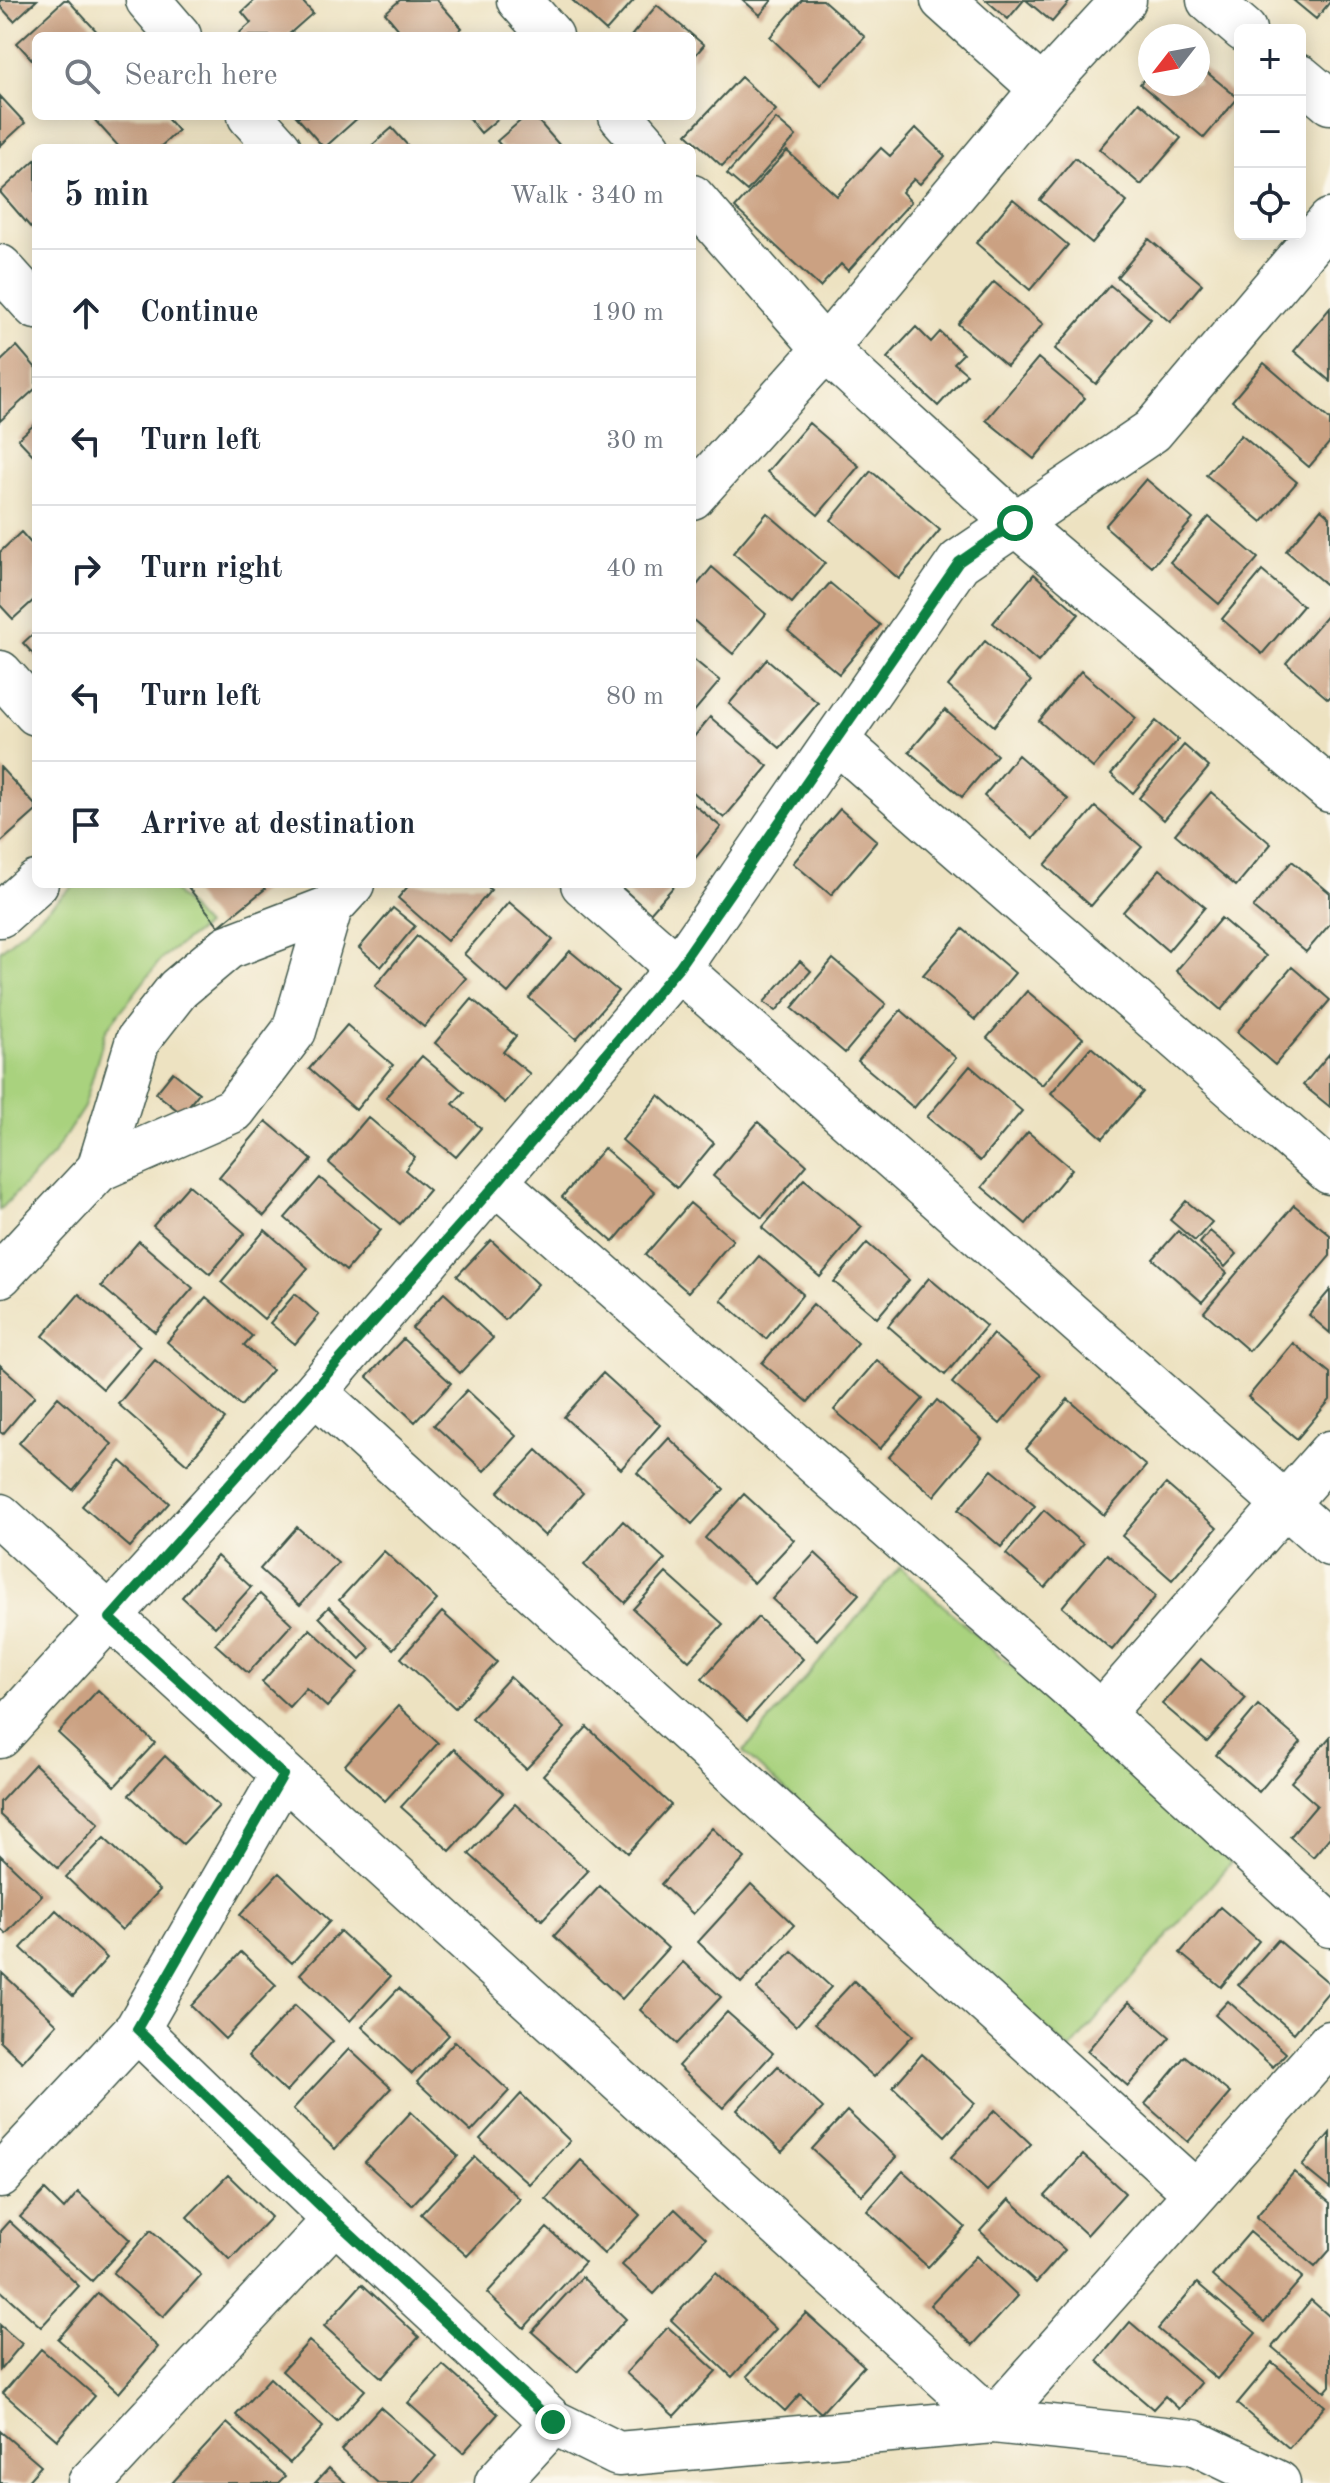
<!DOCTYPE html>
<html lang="en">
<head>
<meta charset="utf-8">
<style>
	:root { --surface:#fff; --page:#f2f2f3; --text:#1f2937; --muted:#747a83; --line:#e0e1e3 }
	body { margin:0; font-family:"Old Standard TT",serif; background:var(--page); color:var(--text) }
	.controls { position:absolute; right:24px; top:24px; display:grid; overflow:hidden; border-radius:12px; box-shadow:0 4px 20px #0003 }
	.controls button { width:72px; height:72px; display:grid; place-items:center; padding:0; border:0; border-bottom:2px solid var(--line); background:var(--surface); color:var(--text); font:40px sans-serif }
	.compass { position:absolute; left:1138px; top:24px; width:72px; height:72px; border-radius:50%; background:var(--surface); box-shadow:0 4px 20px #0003; rotate:239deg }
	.stop { position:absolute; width:24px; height:24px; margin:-18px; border:6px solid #0b8043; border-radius:50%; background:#fff }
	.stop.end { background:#0b8043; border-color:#fff; box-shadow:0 2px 8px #0008 }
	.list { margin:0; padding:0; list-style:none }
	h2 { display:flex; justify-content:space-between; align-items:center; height:104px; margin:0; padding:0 32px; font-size:34px }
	h2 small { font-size:26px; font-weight:400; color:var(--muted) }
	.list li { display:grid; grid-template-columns:52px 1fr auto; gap:24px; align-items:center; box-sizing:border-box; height:128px; padding:0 32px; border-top:2px solid var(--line) }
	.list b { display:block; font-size:30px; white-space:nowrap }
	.list em { font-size:26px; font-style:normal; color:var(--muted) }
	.icon { flex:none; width:44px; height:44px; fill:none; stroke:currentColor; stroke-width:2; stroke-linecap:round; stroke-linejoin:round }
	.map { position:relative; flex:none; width:1330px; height:2483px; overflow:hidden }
	.search { position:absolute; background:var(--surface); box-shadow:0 4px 20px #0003; left:32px; top:32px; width:664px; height:88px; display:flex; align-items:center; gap:20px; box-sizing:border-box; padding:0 28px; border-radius:12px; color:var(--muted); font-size:30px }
	.panel { position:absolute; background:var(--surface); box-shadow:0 4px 20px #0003; left:32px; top:144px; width:664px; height:744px; border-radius:12px }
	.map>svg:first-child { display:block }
	.green { fill:#a9d27e; stroke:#648859; stroke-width:2 }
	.building { fill:#cba182 }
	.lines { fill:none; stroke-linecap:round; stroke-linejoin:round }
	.minor-casing { stroke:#3e5649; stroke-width:47 }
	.minor { stroke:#fff; stroke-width:44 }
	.route { stroke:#0b8043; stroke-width:10 }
</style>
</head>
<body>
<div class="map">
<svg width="1330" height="2483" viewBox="0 0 1330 2483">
	<rect width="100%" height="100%" fill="#fbf7ec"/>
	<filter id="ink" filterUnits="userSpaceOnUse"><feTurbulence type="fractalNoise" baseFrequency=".0125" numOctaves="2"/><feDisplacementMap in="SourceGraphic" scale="16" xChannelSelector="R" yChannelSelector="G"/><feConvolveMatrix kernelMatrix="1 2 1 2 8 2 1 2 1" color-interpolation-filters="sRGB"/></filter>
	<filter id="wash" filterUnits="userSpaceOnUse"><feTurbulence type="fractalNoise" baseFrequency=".006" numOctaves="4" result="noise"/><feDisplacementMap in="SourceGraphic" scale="32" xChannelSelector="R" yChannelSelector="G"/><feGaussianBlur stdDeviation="1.8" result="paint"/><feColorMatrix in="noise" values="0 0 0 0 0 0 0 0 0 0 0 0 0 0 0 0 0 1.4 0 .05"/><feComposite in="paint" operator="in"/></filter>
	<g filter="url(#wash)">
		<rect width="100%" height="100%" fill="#ede2c1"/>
		<path class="green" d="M76,884H168L205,926L163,957L106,1030L84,1107L53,1155L0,1210V951Z
			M900,1567L1231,1862L1070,2050L743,1752Z"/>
		<g id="blocks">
			<path class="building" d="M0,0H37L14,21L0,6Z
				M64,0H68L101,36H36V64L17,43Z
				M255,0H301L313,13L287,36H236L251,23L242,12Z
				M400,0H437L462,28L453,36H404L385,13Z
				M572,0H634L606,31Z
				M743,0H772L760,15Z
				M802,0H823L865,37L820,85L770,37Z
				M986,0H1024L1008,19Z
				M1026,0H1071L1052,22Z
				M1293,0H1330V2L1316,19Z
				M657,5L704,45L692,59V36H631Z
				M1198,65L1238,98L1204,138L1140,84L1150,72V84H1198Z
				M741,77L776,110L722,166L687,134Z
				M0,96L25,123L0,146Z
				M1139,102L1181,138L1141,185L1099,149Z
				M91,116H165L178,131L159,148H120Z
				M296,116H360L324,148Z
				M467,116H501L481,133Z
				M526,116H534L562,148H503L497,141Z
				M776,119L796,136L747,191L727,174Z
				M392,128L410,148H369Z
				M916,128L945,156L920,184L914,179L902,192L911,202L848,271L841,264L820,287L735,208L787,151L837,196L881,148L890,156Z
				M1075,158L1127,202L1092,243L1040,200Z
				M36,159V225L32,229L0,192Z
				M1013,199L1068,245L1030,290L976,243Z
				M1149,239L1202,284L1170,322L1117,277Z
				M994,282L1043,324L1007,366L958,324Z
				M1110,285L1151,319L1096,384L1055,349Z
				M1330,308V381L1294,351Z
				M916,327L931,342L940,332L963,354L954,363L967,374L938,406L887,358Z
				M17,346L36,368V388L0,421V362Z
				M1038,358L1085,398L1034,459L986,420Z
				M1264,363L1330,420V442L1309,467L1232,401Z
				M36,423V458L18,439Z
				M809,423L859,466L818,515L767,472Z
				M1241,435L1297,482L1262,522L1206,475Z
				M871,471L940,530L899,579L831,520Z
				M1146,479L1193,519L1152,567L1105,526Z
				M1321,509L1330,517V588L1286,551Z
				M767,513L825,563L792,603L733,553Z
				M1209,517L1258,558L1219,604L1170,562Z
				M21,532L36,549V598L13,619L0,605V552Z
				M712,567L766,614L733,654L692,619V591Z
				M1262,571L1303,606L1262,654L1222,619Z
				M1034,574L1079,614L1038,662L993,623Z
				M830,583L880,625L839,674L788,631Z
				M1330,612V697L1328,699L1286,663Z
				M36,631V657L23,643Z
				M985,641L1031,681L994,726L948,686Z
				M692,658L720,681L692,714Z
				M767,659L818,703L780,748L729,704Z
				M1081,671L1136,718L1093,768L1039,721Z
				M945,710L997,755L962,797L909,752Z
				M710,717L768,766L724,818L692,791V739Z
				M1156,721L1178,740L1133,793L1111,774Z
				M1184,745L1209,767L1164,820L1139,798Z
				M1018,755L1068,799L1033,839L984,796Z
				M0,767L36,806V811L0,843Z
				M1211,792L1271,844L1236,886L1175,834Z
				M692,803L721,827L692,862Z
				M1095,807L1142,847L1091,906L1045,865Z
				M840,809L877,841L831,895L793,863Z
				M1292,861L1330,893V924L1306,952L1253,908Z
				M1160,869L1205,907L1168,951L1123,912Z
				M191,884H261L265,889L219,926L188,887Z
				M410,884H483L491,890L447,941L398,898Z
				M618,884H676L650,913Z
				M509,902L553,940L508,993L464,954Z
				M393,908L415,926L381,967L359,948Z
				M1221,918L1266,956L1221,1010L1176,971Z
				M963,929L1015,973L975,1020L923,975Z
				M417,936L466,978L424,1027L375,986Z
				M570,951L618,991L576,1039L529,998Z
				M833,959L886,1004L845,1053L792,1008Z
				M800,961L811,971L776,1011L764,1002Z
				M1292,967L1330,1000L1275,1065L1237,1032Z
				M1027,991L1083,1038L1042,1085L987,1038Z
				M472,999L516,1036L503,1052L530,1074L505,1103L435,1043Z
				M901,1010L956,1058L914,1108L858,1061Z
				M347,1025L393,1065L356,1110L309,1069Z
				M1091,1047L1143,1092L1103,1138L1051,1093Z
				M1330,1053V1107L1303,1085Z
				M422,1056L464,1092L453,1104L481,1128L456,1157L386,1097Z
				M970,1066L1022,1111L980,1161L927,1117Z
				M173,1072L199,1093L182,1114L156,1093Z
				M659,1095L714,1143L677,1188L622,1140Z
				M368,1117L415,1157L405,1170L429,1190L400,1224L329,1163Z
				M266,1121L312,1160L264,1216L219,1177Z
				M758,1122L807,1165L762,1218L713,1176Z
				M1028,1132L1072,1169L1026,1224L982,1187Z
				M604,1148L655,1192L613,1242L562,1197Z
				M320,1178L381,1230L346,1271L285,1218Z
				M804,1179L862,1227L820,1277L762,1228Z
				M189,1185L245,1233L210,1274L153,1226Z
				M1186,1201L1212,1222L1195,1241L1170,1220Z
				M690,1203L733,1240L688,1292L645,1255Z
				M1294,1205L1330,1235V1256L1249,1351L1204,1312Z
				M265,1230L308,1268L264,1319L221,1282Z
				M1178,1231L1227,1273L1202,1302L1153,1259Z
				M1210,1231L1237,1254L1225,1267L1200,1243Z
				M491,1240L538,1284L505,1320L457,1276Z
				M139,1241L193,1288L155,1332L101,1286Z
				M867,1243L909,1280L877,1318L834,1282Z
				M759,1256L803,1294L766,1339L721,1300Z
				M929,1278L986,1326L945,1375L888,1326Z
				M1330,1290V1333L1309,1315Z
				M444,1293L493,1338L460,1373L412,1328Z
				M79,1294L140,1346L103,1389L43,1336Z
				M295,1294L319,1315L295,1344L270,1323Z
				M206,1297L252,1336L244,1345L272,1370L241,1406L167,1342Z
				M813,1304L858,1343L808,1402L762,1363Z
				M993,1334L1041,1375L1000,1424L952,1383Z
				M403,1339L451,1383L415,1422L367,1377Z
				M1293,1343L1330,1373V1400L1297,1439L1248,1397Z
				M155,1360L225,1419L187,1464L118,1404Z
				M877,1360L923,1399L880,1449L834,1410Z
				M0,1365L35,1396L3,1434L0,1432Z
				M603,1373L660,1425L621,1469L564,1417Z
				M467,1390L516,1436L484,1471L434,1425Z
				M58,1397L112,1444L73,1490L19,1443Z
				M1068,1399L1146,1466L1104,1515L1026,1449Z
				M937,1400L982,1439L934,1496L889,1457Z
				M669,1438L724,1489L692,1524L637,1473Z
				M537,1450L583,1493L545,1536L498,1492Z
				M121,1461L169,1503L130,1547L82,1506Z
				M992,1470L1035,1506L1001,1547L958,1510Z
				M1166,1484L1217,1528L1172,1580L1122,1536Z
				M744,1494L794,1540L754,1583L705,1538Z
				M1044,1510L1083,1544L1045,1588L1006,1554Z
				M623,1521L665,1559L625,1603L584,1565Z
				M297,1527L338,1563L300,1605L260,1569Z
				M384,1551L437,1600L393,1649L339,1600Z
				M815,1553L859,1594L817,1640L772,1599Z
				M1107,1554L1156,1596L1112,1650L1062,1607Z
				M217,1556L251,1587L215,1627L182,1597Z
				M666,1573L723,1624L689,1661L633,1609Z
				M260,1594L292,1624L248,1673L215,1644Z
				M329,1607L370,1648L360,1659L319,1617Z
				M442,1612L497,1662L455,1708L401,1658Z
				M758,1617L803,1659L747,1721L702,1679Z
				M310,1629L358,1672L327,1707L306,1688L289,1707L262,1682Z
				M1201,1659L1246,1698L1207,1742L1162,1704Z
				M510,1677L565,1728L526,1769L472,1718Z
				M98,1690L155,1743L115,1786L58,1733Z
				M1258,1705L1301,1742L1259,1792L1216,1755Z
				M398,1706L438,1743L385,1801L345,1765Z
				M587,1727L671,1805L628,1853L543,1775Z
				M1330,1737V1837L1313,1857L1290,1837L1317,1805L1291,1782Z
				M454,1749L503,1793L450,1851L401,1807Z
				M165,1756L219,1806L183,1844L129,1795Z
				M35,1764L99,1824L58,1868L0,1815V1802Z
				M515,1804L588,1871L542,1920L469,1854Z
				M712,1828L745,1858L693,1914L661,1884Z
				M104,1838L160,1890L122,1930L66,1877Z
				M0,1855L42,1895L6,1934L0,1928Z
				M279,1873L330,1921L292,1963L240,1915Z
				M751,1884L794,1925L741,1983L698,1942Z
				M600,1886L668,1948L622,1999L554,1936Z
				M1220,1907L1259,1941L1221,1987L1180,1953Z
				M56,1910L107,1958L73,1996L21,1948Z
				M340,1931L390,1977L350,2021L300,1974Z
				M1278,1940L1330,1984V1990L1294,2033L1238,1985Z
				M792,1951L831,1987L796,2026L757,1989Z
				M241,1952L276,1985L225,2039L191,2006Z
				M683,1962L721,1997L677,2044L640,2010Z
				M2,1973L57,2024L22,2062L0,2041Z
				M854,1981L913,2035L874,2077L815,2023Z
				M399,1988L449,2035L412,2074L362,2027Z
				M1228,2001L1286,2053L1273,2067L1215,2015Z
				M1129,2002L1170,2037L1128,2086L1087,2051Z
				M295,2005L333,2041L286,2092L248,2056Z
				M727,2012L773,2053L723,2108L678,2066Z
				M455,2041L509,2091L471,2132L417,2082Z
				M349,2049L391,2088L335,2149L293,2109Z
				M922,2054L975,2103L945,2136L893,2087Z
				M1185,2056L1230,2093L1188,2142L1145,2104Z
				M778,2066L823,2108L782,2152L737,2110Z
				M521,2094L570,2141L529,2184L480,2139Z
				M995,2110L1031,2144L987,2191L951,2157Z
				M847,2111L896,2157L862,2195L812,2149Z
				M411,2112L458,2156L412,2205L365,2162Z
				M1330,2133V2189L1302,2166Z
				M1083,2155L1125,2193L1087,2235L1045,2196Z
				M475,2157L520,2199L467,2256L421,2214Z
				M581,2160L640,2215L604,2254L546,2199Z
				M903,2171L965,2227L928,2267L867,2211Z
				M1294,2172L1330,2203V2250L1315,2267L1256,2217Z
				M228,2175L271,2217L230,2260L187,2217Z
				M45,2190L64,2209L78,2192L130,2240L92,2281L20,2217Z
				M1009,2199L1065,2250L1036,2283L980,2231Z
				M675,2209L706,2238L654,2294L622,2265Z
				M9,2221L79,2286L41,2327L0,2290V2231Z
				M547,2228L585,2262L524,2328L487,2293Z
				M151,2230L201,2275L163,2317L113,2273Z
				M1250,2232L1303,2277L1264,2322L1212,2276Z
				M976,2256L1018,2296L973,2345L930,2305Z
				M716,2272L776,2329L732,2377L671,2320Z
				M582,2277L626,2319L577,2372L532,2332Z
				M1197,2283L1256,2333L1217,2379L1158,2329Z
				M362,2284L419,2337L382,2378L324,2326Z
				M98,2293L158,2347L119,2393L58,2339Z
				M1311,2300L1330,2317V2386L1325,2392L1272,2347Z
				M806,2313L864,2366L821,2413L800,2394L785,2411L747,2376Z
				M1130,2322L1201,2383L1179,2409L1165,2396L1153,2409L1097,2361Z
				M0,2325L22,2344L0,2370Z
				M668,2327L716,2371L674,2416L626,2373Z
				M309,2341L365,2390L337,2421L282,2371Z
				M41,2349L95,2396L57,2440L3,2393Z
				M1272,2362L1325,2406L1289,2448L1237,2404Z
				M443,2365L498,2414L463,2453L408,2403Z
				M270,2378L323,2427L290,2463L236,2415Z
				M380,2407L436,2456L412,2483H378L341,2450Z
				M227,2423L285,2476L278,2483H172Z
				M0,2431L41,2466L26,2483H0Z
				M329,2468L346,2483H315Z"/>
		</g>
	</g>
	<g filter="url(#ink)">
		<use href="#blocks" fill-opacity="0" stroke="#3e5649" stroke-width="2"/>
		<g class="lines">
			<g class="minor-casing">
				<path id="minor" d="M148,0L179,36
					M519,0L551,36
					M943,0L1042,89
					M1209,0L1244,30
					M1300,77L1330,102
					M250,116L279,148
					M621,116L649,148
					M692,197L825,349L1015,523L1330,790
					M0,267L36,307
					M692,497L825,349L1042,89L1124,0
					M0,673L36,713
					M836,740L1330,1172
					M583,884L1330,1544
					M0,915L36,883
					M99,1169L138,1040L178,989L228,947L330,908
					M497,1183L1101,1714L1330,1925
					M0,1275L99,1169L234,1110L294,1031L330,908L352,884
					M315,1392L1196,2193
					M0,1516L993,2421L1330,2043
					M1101,1714L1330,1453
					M0,1736L315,1392L679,967L959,562L1152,431L1330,221
					M137,2029L335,2220L553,2422
					M0,2176L137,2029L283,1775
					M90,2483L335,2220
					M497,2483L553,2422L618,2454L993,2421L1193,2442L1278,2483"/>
			</g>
			<use href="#minor" class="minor"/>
		</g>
	</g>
	<g class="lines" filter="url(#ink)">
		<path class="route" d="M553,2422L335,2220L137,2029L283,1775L110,1618L497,1183L679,967L959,562L1015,523"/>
	</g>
</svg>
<div class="controls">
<button>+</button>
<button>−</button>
<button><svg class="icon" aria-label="locate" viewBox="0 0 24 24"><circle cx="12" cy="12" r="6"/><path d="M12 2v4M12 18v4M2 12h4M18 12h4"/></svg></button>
</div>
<svg class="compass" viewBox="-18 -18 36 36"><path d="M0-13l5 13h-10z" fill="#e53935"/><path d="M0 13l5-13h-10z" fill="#747a83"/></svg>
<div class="stop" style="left:1015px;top:523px"></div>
<div class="stop end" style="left:553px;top:2422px"></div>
<div class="search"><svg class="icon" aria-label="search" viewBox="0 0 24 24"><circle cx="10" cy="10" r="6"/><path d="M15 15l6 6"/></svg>Search here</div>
<section class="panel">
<h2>5 min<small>Walk · 340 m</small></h2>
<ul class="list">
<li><svg class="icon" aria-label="ahead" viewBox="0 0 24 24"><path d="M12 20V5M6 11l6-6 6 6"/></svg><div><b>Continue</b></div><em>190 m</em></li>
<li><svg class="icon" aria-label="left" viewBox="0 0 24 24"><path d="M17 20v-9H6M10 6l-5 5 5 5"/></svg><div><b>Turn left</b></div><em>30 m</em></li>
<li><svg class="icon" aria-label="right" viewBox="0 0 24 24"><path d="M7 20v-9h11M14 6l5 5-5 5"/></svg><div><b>Turn right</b></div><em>40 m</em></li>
<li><svg class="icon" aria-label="left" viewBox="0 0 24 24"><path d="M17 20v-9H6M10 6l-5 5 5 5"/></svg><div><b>Turn left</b></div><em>80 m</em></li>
<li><svg class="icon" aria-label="arrive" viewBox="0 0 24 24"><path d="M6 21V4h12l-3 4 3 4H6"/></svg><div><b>Arrive at destination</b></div></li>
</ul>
</section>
</div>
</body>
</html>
